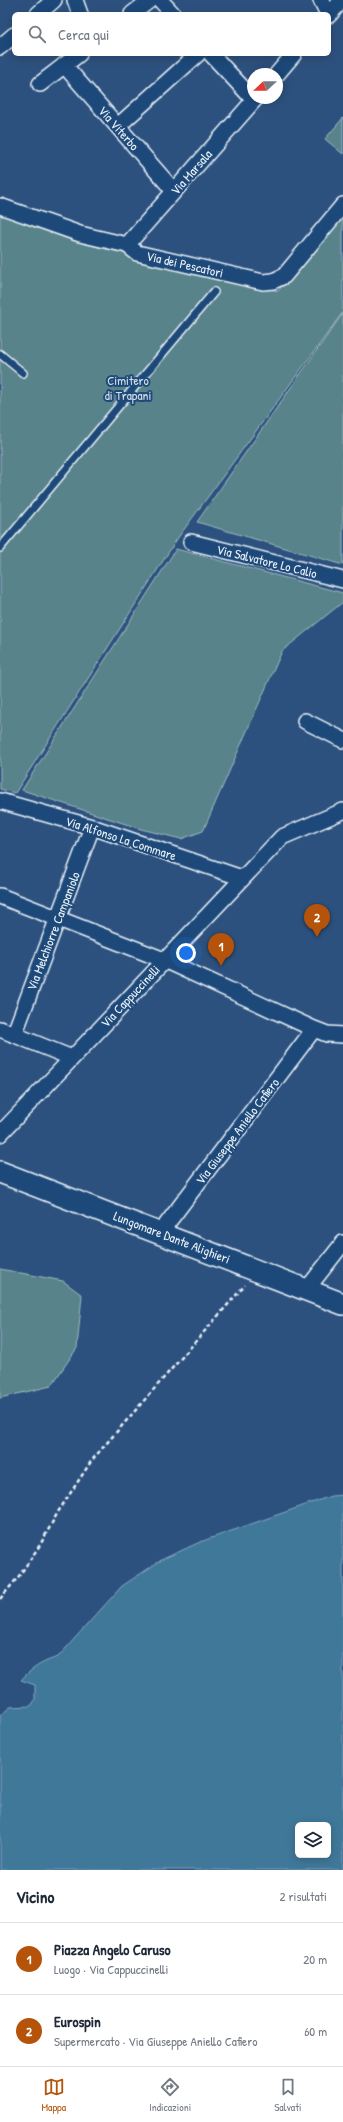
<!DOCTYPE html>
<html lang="it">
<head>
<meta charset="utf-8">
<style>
	:root { --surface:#fff; --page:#f2f2f3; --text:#1f2937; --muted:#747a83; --line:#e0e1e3; --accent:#b45309 }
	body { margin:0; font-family:"Patrick Hand",sans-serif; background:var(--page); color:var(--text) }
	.controls { position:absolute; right:12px; bottom:12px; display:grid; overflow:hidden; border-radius:6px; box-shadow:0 2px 10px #0003 }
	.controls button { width:36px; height:36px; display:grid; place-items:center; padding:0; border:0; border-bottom:1px solid var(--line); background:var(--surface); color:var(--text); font:20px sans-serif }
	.compass { position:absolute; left:247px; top:68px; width:36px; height:36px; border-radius:50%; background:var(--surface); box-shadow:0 2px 10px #0003; rotate:248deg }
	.you { position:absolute; left:186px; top:953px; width:14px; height:14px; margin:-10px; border:3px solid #fff; border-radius:50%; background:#1a73e8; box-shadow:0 0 0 6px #1a73e833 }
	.badge { display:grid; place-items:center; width:26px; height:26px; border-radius:50%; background:var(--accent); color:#fff; font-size:13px; font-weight:700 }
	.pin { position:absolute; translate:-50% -33px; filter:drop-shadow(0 1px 2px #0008) }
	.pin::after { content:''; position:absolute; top:21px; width:14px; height:12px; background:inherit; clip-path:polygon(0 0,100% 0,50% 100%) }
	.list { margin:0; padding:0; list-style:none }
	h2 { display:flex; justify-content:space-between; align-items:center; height:52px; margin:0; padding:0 16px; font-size:17px }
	h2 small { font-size:13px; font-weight:400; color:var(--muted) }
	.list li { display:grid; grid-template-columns:26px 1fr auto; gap:12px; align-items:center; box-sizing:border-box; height:72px; padding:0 16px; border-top:1px solid var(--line) }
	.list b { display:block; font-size:15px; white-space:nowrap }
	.list p { margin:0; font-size:13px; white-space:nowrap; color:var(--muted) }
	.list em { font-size:13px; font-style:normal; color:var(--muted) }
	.icon { flex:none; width:22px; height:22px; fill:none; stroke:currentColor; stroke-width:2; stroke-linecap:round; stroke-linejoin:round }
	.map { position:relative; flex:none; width:343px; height:1870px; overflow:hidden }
	.search { position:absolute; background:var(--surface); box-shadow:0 2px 10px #0003; left:12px; right:12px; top:12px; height:44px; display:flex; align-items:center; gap:10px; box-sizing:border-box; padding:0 14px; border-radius:6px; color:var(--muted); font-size:15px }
	.sheet { height:196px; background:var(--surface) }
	nav { display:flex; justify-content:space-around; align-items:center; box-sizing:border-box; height:56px; border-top:1px solid var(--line); background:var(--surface); font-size:11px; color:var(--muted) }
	nav a { display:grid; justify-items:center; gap:2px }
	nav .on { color:var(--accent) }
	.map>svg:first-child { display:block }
	.green { fill:#59838a; stroke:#a0bac1 }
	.water { fill:#40789a; stroke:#83a8c0; fill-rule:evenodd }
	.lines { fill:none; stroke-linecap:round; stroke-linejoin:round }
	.service-casing { stroke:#e8f1f8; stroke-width:10 }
	.minor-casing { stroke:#e8f1f8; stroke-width:18 }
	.secondary-casing { stroke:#e8f1f8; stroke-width:24 }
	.path { stroke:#e8f1f8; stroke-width:2.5; stroke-dasharray:4 3; stroke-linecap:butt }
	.service { stroke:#1f4a7a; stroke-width:7 }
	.minor { stroke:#1f4a7a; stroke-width:15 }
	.secondary { stroke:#1f4a7a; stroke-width:21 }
	.labels { text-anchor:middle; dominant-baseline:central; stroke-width:4; stroke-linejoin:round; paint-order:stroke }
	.street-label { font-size:13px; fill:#e8f1f8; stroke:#1f4a7a }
	.park-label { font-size:13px; fill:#d3e0e8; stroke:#1f4a7a }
</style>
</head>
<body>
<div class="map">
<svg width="343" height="1870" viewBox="0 0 343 1870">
	<rect width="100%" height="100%" fill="#2d517e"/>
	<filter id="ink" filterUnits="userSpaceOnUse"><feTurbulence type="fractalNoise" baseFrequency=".025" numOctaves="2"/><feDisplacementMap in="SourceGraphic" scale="8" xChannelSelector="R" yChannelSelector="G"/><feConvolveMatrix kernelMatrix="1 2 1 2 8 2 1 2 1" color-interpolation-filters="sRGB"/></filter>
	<g filter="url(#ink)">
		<path class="green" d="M343,118V154L325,139Z
			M343,213V312L177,539L15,793L0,789V214L74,241L278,291Z
			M343,313V565L197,522Z
			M176,549L343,593V602L282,651L203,831L181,839L141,829L22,790Z
			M0,1269L63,1281L82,1295L77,1348L51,1386L0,1398Z"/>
		<path class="water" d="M343,1495V1870H0V1716L10,1707L31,1706L35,1700V1685L21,1680C32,1668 42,1662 58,1657L122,1586L163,1559L200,1542L331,1496ZM298,1825H328V1855H298Z"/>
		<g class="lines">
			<g class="service-casing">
				<path id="service" d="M0,354L23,373
					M0,548L214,292"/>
			</g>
			<g class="minor-casing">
				<path id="minor" d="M75,0L80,14
					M160,0L173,14
					M321,0L328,14
					M38,14L54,0
					M132,14L150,0
					M329,15L342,0
					M0,47L14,35
					M211,54L254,100
					M64,65L174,191
					M277,74L294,54
					M40,84L79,54
					M118,126L198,54
					M0,206L80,234L127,245L137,253L263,282L273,281L284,276L343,205
					M127,245L256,98
					M191,542L343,580
					M305,721L343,740
					M0,801L92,827L242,878
					M0,896L164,960L314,1029L327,1034L343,1035
					M0,1029L72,1058
					M14,1035L92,827
					M0,1134L282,837L343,811
					M160,1233L314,1029
					M307,1289L343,1243"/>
			</g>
			<g class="secondary-casing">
				<path id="secondary" d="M0,1172L343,1304"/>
			</g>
			<path class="path" d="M0,1599L19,1576L40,1545L58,1512L92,1460L245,1285"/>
			<use href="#service" class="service"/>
			<use href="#minor" class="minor"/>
			<use href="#secondary" class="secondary"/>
		</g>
	</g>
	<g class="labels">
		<g class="street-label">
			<text transform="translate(119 128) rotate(49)">Via Viterbo</text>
			<text transform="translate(191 172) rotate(-49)">Via Marsala</text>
			<text transform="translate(185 264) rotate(13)">Via dei Pescatori</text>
			<text transform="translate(267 561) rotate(14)">Via Salvatore Lo Calio</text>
			<text transform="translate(121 838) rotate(18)">Via Alfonso La Commare</text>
			<text transform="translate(53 931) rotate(-69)">Via Melchiorre Campaniolo</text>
			<text transform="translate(130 996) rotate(-47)">Via Cappuccinelli</text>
			<text transform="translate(237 1131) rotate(-53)">Via Giuseppe Aniello Cafiero</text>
			<text transform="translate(172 1237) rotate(21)">Lungomare Dante Alighieri</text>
		</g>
		<g class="park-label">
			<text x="128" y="380">Cimitero<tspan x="128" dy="15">di Trapani</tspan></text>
		</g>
	</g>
</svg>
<div class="controls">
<button><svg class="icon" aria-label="layers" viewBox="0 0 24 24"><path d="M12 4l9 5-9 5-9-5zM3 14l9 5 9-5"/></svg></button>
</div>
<svg class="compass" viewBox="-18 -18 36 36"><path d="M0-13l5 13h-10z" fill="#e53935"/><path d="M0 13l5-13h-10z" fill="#747a83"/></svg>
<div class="you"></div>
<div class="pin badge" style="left:221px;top:966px">1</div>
<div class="pin badge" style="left:317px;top:937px">2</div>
<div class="search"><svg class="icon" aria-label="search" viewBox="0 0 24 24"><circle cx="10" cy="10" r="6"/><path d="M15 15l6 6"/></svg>Cerca qui</div>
</div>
<section class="sheet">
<h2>Vicino<small>2 risultati</small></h2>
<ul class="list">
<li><span class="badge">1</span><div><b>Piazza Angelo Caruso</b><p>Luogo · Via Cappuccinelli</p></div><em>20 m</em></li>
<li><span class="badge">2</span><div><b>Eurospin</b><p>Supermercato · Via Giuseppe Aniello Cafiero</p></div><em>60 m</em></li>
</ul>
</section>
<nav>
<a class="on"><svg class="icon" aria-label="map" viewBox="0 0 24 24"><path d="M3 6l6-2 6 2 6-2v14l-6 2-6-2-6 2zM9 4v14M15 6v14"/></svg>Mappa</a>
<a><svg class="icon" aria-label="directions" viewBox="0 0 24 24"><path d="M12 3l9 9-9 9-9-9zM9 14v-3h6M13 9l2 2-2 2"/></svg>Indicazioni</a>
<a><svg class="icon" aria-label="saved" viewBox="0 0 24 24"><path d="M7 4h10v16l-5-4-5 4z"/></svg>Salvati</a>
</nav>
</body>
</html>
